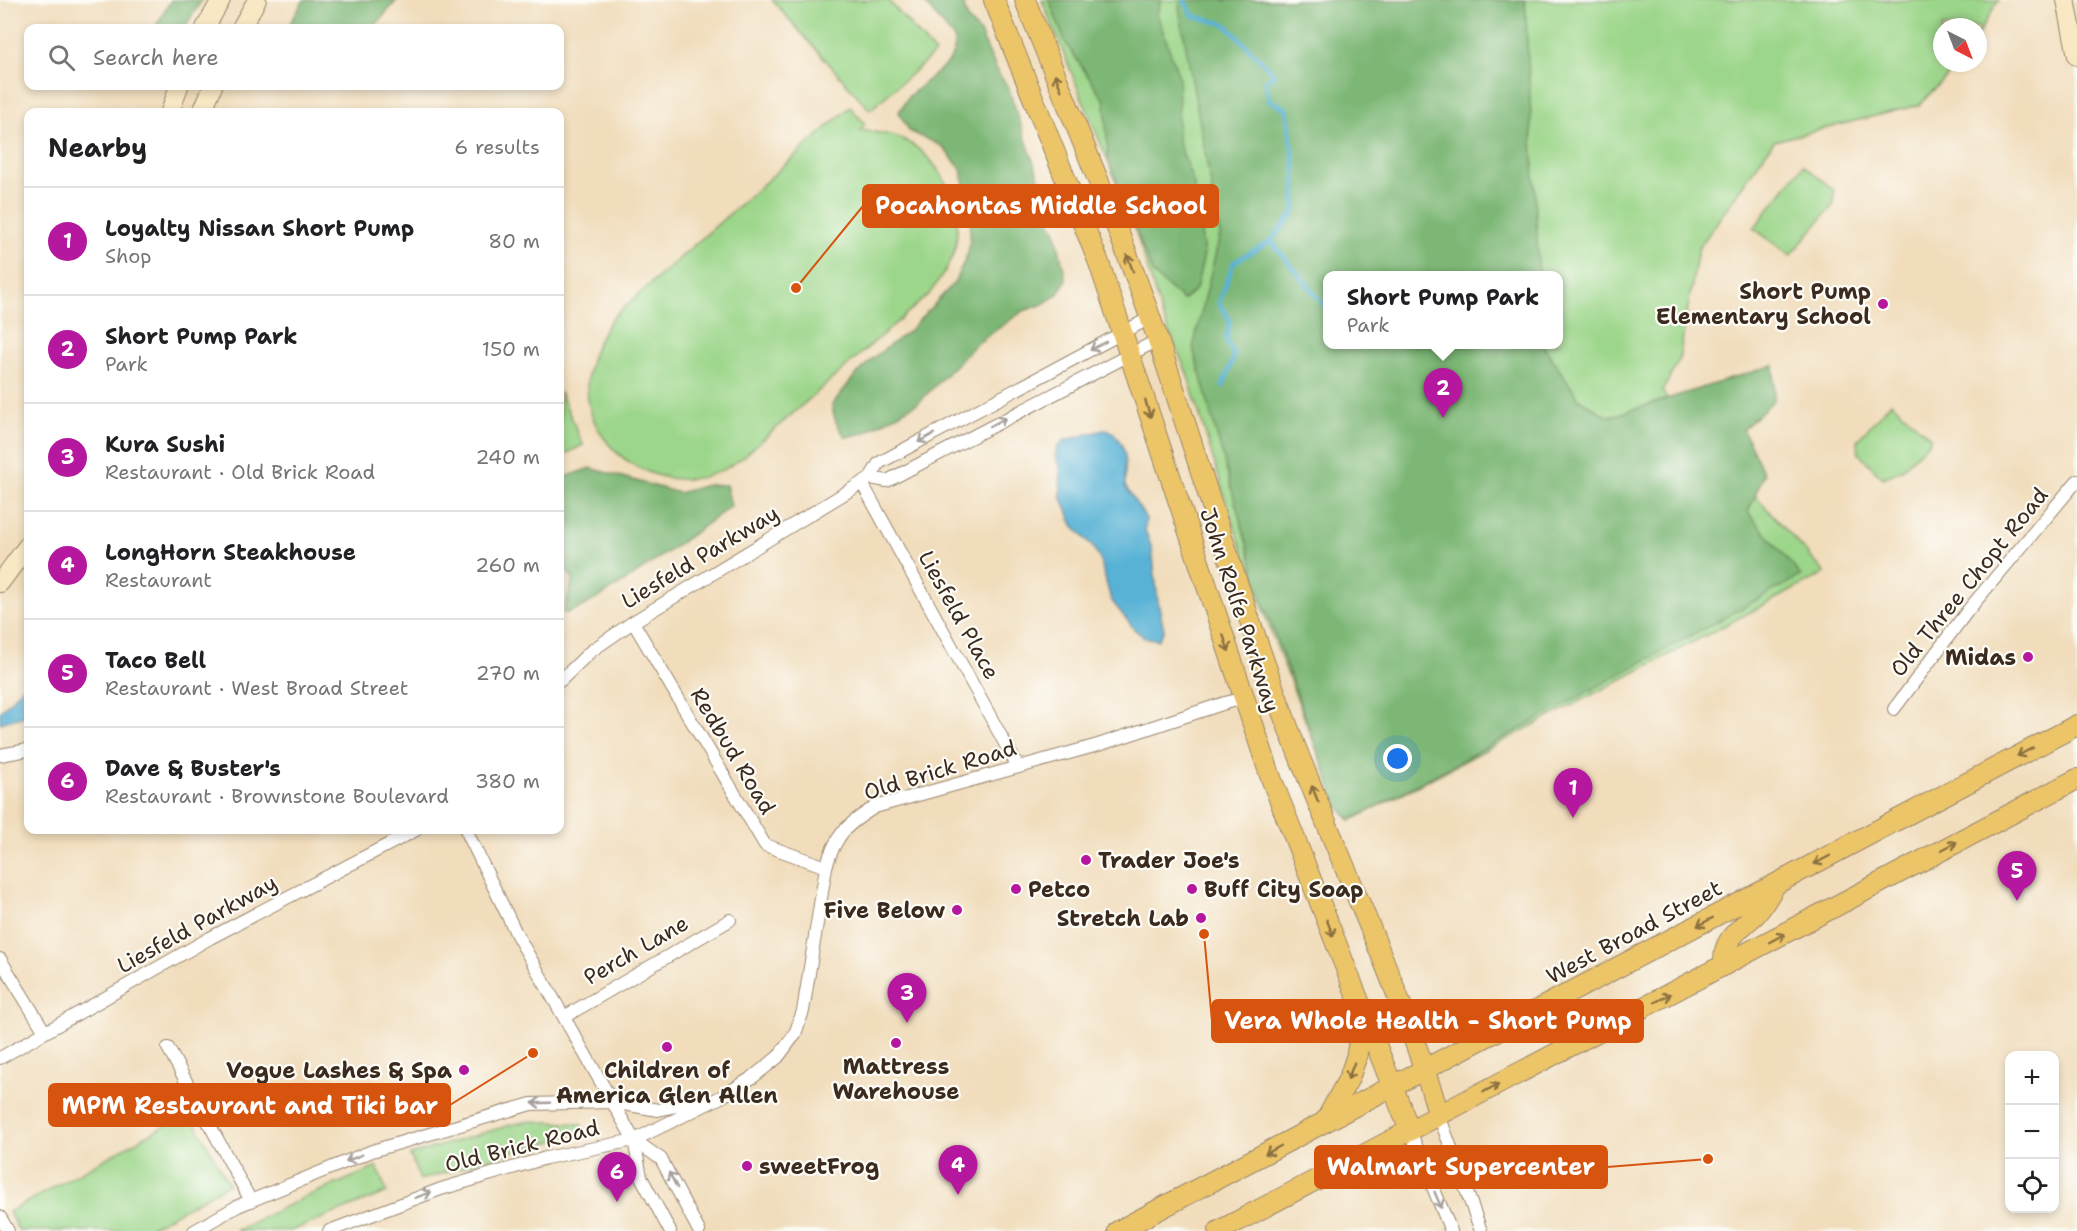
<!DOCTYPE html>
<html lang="en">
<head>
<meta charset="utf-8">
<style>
	:root { --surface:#fff; --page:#f6f6f6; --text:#202124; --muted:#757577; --line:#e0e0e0; --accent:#b5179e }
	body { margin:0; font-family:"Shantell Sans",sans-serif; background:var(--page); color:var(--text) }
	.controls { position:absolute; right:18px; bottom:18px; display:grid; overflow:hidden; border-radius:12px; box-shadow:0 3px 9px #0003 }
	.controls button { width:54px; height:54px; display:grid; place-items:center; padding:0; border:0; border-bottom:2px solid var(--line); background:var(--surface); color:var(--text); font:30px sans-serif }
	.compass { position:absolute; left:1933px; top:18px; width:54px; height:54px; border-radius:50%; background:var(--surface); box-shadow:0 3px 9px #0003; rotate:138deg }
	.you { position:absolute; left:1398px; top:759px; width:21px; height:21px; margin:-15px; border:4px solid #fff; border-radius:50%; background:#1a73e8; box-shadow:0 0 0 9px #1a73e833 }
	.badge { display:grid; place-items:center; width:39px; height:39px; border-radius:50%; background:var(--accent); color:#fff; font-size:20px; font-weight:700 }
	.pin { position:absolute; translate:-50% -50px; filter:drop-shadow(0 2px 3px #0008) }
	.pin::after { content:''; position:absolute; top:32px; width:21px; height:18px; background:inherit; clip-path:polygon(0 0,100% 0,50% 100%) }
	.popup { position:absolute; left:1323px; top:271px; width:240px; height:78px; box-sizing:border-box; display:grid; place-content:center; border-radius:12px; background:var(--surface); filter:drop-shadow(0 2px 4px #0005); font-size:20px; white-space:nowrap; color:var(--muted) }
	.popup b { font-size:22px; color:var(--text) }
	.popup::after { content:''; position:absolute; left:50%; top:100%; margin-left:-12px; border:12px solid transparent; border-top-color:var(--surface) }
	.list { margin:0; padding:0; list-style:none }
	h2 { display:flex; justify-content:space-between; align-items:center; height:78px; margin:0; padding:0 24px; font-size:26px }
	h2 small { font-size:20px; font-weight:400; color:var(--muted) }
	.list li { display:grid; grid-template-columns:39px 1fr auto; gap:18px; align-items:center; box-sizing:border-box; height:108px; padding:0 24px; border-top:2px solid var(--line) }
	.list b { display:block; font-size:22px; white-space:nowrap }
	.list p { margin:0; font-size:20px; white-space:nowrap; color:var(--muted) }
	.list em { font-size:20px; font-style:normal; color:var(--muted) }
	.icon { flex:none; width:33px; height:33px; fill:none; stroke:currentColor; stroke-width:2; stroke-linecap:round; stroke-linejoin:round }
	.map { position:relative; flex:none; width:2077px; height:1231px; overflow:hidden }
	.search { position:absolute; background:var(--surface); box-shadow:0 3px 9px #0003; left:24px; top:24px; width:540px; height:66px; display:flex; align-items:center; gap:15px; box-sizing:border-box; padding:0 21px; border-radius:12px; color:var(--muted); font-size:22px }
	.panel { position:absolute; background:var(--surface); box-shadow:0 3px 9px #0003; left:24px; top:108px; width:540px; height:726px; border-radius:12px }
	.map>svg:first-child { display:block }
	.green { fill:#9cd68a; stroke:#6c8054; stroke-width:1.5; fill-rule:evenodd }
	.forest { fill:#7db776; stroke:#5c704a; stroke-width:1.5 }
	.water { fill:#59b2d6; stroke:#4a6e7a; stroke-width:1.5 }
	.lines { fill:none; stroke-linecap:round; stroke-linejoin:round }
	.stream { stroke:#59b2d6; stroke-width:4.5 }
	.minor-casing { stroke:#96846d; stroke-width:14 }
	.secondary-casing { stroke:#96846d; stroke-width:20 }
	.primary-casing { stroke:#96846d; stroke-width:22 }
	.minor { stroke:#fff; stroke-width:12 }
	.secondary { stroke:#f8e8c3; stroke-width:18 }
	.primary { stroke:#edc569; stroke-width:20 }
	.oneway { stroke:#8b7040 }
	.oneway2 { stroke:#a79f9a }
	.poi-dot { fill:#b5179e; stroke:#fdfcf7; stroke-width:2 }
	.labels { text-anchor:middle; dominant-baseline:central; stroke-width:4.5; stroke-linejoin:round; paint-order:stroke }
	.poi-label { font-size:22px; font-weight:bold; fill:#3b2a1e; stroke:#fdfcf7; text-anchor:end }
	.street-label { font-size:22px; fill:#3b2a1e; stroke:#fdfcf7 }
	.leader { fill:none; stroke:#d7540e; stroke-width:2 }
	.callout-dot { fill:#d7540e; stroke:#fdfcf7; stroke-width:2 }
	.callout { fill:#d7540e; stroke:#d7540e; stroke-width:2 }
	.callout-label { font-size:24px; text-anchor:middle; font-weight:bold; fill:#fff }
</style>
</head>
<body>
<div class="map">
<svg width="2077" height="1231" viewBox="0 0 2077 1231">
	<rect width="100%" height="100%" fill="#fdfcf7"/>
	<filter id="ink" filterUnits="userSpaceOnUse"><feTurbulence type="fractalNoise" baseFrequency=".0167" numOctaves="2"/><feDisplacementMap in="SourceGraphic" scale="12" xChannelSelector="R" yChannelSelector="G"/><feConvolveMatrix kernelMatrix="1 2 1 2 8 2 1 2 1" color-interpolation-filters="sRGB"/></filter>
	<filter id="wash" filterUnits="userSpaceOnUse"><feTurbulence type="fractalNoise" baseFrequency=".008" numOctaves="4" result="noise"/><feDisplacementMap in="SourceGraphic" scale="24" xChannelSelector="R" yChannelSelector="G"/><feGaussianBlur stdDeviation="1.35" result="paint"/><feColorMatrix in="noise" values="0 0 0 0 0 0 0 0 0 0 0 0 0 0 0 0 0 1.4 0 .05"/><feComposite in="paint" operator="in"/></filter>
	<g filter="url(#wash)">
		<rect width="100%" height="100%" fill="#f1ddbc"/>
		<path class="green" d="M772,0H888L935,53L870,110Z
			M1042,0H1999L1978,34V27H1942V63H1960L1919,105L1774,141L1698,249L1679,360L1662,392L1825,573L1350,821L1321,761L1270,629L1230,514L1187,373L1162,315L1133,223ZM1328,276H1558V344H1328Z
			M850,107L865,124L860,130C873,132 888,133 900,138C943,157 967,211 953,255C947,270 939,281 929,294L742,458C724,471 702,481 679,479C626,476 580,429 588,375C591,353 600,335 613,317Z
			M1803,165L1834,190V204L1790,256L1754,228Z
			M560,392L583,445L560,457Z
			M1891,402L1930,437V441L1901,470L1883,478L1858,453L1857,441Z
			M189,1112L229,1184L144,1231H19L9,1212Z
			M529,1121L582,1124L583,1134L529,1147L420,1180L410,1155L510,1125Z
			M377,1167L387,1192L291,1231H235L305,1197Z"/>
		<path class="forest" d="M171,0H202L184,28H155Z
			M304,0H397L373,28H287Z
			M922,0H962L968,20L980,33L998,73L1008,87L1041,184L1046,214L1055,229L1066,280L1057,295L1041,305L1023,311L975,345L918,403L864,433L846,437C837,428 833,417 832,405L853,378L874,357L910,330L954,283L968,253L970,239L971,210L961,169L942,146L909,131L899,112L908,97L949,62L954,50V38Z
			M1049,0H1161L1157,14L1179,77L1178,141L1194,185L1204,254L1196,289L1183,300L1153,274L1108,159L1105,101L1065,42Z
			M1181,0H1525L1539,275L1328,276V344L1543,345L1579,399L1607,416H1613L1774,365V400L1743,429L1764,474L1748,512L1801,576L1363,814L1352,819C1341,815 1337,803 1333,793L1261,596L1193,348L1220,235L1179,8Z
			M590,468L679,493L707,485H726L731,506C708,523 583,616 563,613L573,579C561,563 559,557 560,537L570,526L571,520L560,512V479Z"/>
		<path class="water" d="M1107,429L1114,433L1122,445L1125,456V486L1146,519L1145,530L1152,549L1158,602L1164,630L1158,640L1144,637L1135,630L1111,600L1100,559L1093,547L1073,525L1061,496L1060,466L1055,456L1058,447L1063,441Z
			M28,682V715L0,723V712Z"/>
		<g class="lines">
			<path class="stream" d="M1184,0L1193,16L1225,24L1274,74L1266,81L1269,100L1287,109L1295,170V211L1271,241L1234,262L1219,303L1230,321L1226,339L1234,356L1223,386
				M1271,241L1328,310"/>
		</g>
	</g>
	<g filter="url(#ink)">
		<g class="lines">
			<g class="minor-casing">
				<path id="minor" d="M870,478L887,481L1158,340
					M862,483L1018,767
					M633,622L765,845L826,867
					M560,681L591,651L633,622L870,478L879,463L1150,318
					M1894,709L1969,609L2077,481
					M0,755L28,750
					M466,830L517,935L634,1140L641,1177L670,1231
					M0,959L45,1032
					M564,1017L730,920
					M168,1048L251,1201
					M0,1058L210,938L416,830
					M1439,1115L1481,1231
					M1410,1131L1451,1231
					M634,1140L661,1159L699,1231
					M0,1217L8,1231
					M194,1231L238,1206L372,1151L531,1104L612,1102L658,1110L704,1100
					M329,1231L441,1189L546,1158L634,1140L723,1096L753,1077L778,1057L795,1034L803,1011L826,867C836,834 846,825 875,807L1098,745L1225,703L1244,698"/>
			</g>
			<g class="secondary-casing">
				<path id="secondary" d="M2066,0L2077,56
					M205,28L221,0
					M241,28L257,0
					M170,112L179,86
					M202,112L213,86
					M0,583L28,545"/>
			</g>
			<g class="primary-casing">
				<path id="primary" d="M994,0L1099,263L1271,778L1410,1131
					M1025,0C1070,113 1119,225 1158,340C1200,465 1237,591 1283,714C1333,849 1398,978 1439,1115
					M1725,965C1720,941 1740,929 1755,915C1763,907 1768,896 1774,887
					M1325,1122L1349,1078L1356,1058L1364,1016
					M1118,1231L2077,725
					M1219,1231L2077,779"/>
			</g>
			<use href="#minor" class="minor"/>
			<use href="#secondary" class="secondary"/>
			<use href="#primary" class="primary"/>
		</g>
		<defs><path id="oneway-shaft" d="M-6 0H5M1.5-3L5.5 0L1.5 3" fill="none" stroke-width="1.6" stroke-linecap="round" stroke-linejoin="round" transform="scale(1.5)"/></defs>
		<g class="oneway">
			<use href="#oneway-shaft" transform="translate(1058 82) rotate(-112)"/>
			<use href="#oneway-shaft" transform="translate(1130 263) rotate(-110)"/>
			<use href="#oneway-shaft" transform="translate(1148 409) rotate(72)"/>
			<use href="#oneway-shaft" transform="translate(1226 643) rotate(71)"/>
			<use href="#oneway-shaft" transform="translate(2025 752) rotate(152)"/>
			<use href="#oneway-shaft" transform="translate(1315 794) rotate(-112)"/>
			<use href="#oneway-shaft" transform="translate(1949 846) rotate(-28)"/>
			<use href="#oneway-shaft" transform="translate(1822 860) rotate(152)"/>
			<use href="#oneway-shaft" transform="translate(1705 922) rotate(152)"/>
			<use href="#oneway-shaft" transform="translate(1330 928) rotate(68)"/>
			<use href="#oneway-shaft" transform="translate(1777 938) rotate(-28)"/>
			<use href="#oneway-shaft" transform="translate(1663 998) rotate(-28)"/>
			<use href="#oneway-shaft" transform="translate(1351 1071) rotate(111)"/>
			<use href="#oneway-shaft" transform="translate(1491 1088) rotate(-28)"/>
			<use href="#oneway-shaft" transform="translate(1273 1150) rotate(152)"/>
		</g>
		<g class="oneway2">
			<use href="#oneway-shaft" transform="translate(1098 346) rotate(152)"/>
			<use href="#oneway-shaft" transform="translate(998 422) rotate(-28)"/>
			<use href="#oneway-shaft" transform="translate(926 438) rotate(152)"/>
			<use href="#oneway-shaft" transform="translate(541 1103) rotate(178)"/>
			<use href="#oneway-shaft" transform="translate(354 1158) rotate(158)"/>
			<use href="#oneway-shaft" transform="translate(673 1180) rotate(-118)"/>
			<use href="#oneway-shaft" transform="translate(423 1195) rotate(-20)"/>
			<use href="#oneway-shaft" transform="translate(1438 1200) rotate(67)"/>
		</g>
	</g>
	<g class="poi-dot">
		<circle cx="1883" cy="304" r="6"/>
		<circle cx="2028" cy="657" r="6"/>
		<circle cx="1086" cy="860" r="6"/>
		<circle cx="1016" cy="889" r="6"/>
		<circle cx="1192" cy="889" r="6"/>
		<circle cx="957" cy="910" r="6"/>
		<circle cx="1201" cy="918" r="6"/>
		<circle cx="896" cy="1043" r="6"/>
		<circle cx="667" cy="1047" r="6"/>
		<circle cx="464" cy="1070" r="6"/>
		<circle cx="747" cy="1166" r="6"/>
	</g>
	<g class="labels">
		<g class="poi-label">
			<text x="1871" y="291">Short Pump<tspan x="1871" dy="25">Elementary School</tspan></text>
			<text x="2016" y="657">Midas</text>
			<text x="1098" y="860" text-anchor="start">Trader Joe's</text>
			<text x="1028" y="889" text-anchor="start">Petco</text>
			<text x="1204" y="889" text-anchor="start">Buff City Soap</text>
			<text x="945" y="910">Five Below</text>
			<text x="1189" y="918">Stretch Lab</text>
			<text x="896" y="1066" text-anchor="middle">Mattress<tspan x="896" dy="25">Warehouse</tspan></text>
			<text x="452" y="1070">Vogue Lashes &amp; Spa</text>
			<text x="667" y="1070" text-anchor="middle">Children of<tspan x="667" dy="25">America Glen Allen</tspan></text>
			<text x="759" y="1166" text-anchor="start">sweetFrog</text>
		</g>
		<g class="street-label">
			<text transform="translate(700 557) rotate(-31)">Liesfeld Parkway</text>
			<text transform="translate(1969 582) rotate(-51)">Old Three Chopt Road</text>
			<text transform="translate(1240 610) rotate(72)">John Rolfe Parkway</text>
			<text transform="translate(959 615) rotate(61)">Liesfeld Place</text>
			<text transform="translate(733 751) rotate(59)">Redbud Road</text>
			<text transform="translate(940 770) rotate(-17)">Old Brick Road</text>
			<text transform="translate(197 924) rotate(-29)">Liesfeld Parkway</text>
			<text transform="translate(1634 932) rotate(-28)">West Broad Street</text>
			<text transform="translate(636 950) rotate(-30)">Perch Lane</text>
			<text transform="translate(522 1146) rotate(-14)">Old Brick Road</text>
		</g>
	</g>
	<path class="leader" d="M796 288L863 206M1204 934L1212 1021M533 1053L450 1105M1708 1159L1607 1167"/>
	<g class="callout-dot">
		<circle cx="796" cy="288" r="6"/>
		<circle cx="1204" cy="934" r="6"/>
		<circle cx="533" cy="1053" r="6"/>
		<circle cx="1708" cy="1159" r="6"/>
	</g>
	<g class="callout">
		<rect x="863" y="185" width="355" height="42" rx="6"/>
		<rect x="1212" y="1000" width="431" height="42" rx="6"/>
		<rect x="49" y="1084" width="401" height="42" rx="6"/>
		<rect x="1315" y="1146" width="292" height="42" rx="6"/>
	</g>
	<g class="callout-label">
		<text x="1041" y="214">Pocahontas Middle School</text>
		<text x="1428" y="1029">Vera Whole Health - Short Pump</text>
		<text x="250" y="1114">MPM Restaurant and Tiki bar</text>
		<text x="1461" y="1175">Walmart Supercenter</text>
	</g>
</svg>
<div class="controls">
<button>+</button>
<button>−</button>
<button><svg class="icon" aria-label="locate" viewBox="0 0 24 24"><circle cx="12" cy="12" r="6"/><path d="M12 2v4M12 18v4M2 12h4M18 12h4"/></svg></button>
</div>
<svg class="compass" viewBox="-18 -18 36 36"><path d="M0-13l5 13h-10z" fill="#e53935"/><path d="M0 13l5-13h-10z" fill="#757577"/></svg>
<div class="you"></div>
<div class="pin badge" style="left:1573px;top:818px">1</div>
<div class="pin badge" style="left:1443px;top:418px">2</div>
<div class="popup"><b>Short Pump Park</b>Park</div>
<div class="pin badge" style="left:907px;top:1023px">3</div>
<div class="pin badge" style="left:958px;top:1195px">4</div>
<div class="pin badge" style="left:2017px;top:901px">5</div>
<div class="pin badge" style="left:617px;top:1202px">6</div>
<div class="search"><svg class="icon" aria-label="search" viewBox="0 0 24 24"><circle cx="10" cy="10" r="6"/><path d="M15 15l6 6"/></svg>Search here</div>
<section class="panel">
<h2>Nearby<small>6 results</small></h2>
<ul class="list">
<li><span class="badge">1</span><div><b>Loyalty Nissan Short Pump</b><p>Shop</p></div><em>80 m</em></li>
<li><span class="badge">2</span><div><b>Short Pump Park</b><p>Park</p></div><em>150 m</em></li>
<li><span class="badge">3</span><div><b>Kura Sushi</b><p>Restaurant · Old Brick Road</p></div><em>240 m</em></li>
<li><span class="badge">4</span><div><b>LongHorn Steakhouse</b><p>Restaurant</p></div><em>260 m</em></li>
<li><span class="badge">5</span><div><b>Taco Bell</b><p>Restaurant · West Broad Street</p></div><em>270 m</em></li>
<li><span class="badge">6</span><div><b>Dave &amp; Buster's</b><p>Restaurant · Brownstone Boulevard</p></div><em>380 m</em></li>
</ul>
</section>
</div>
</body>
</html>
